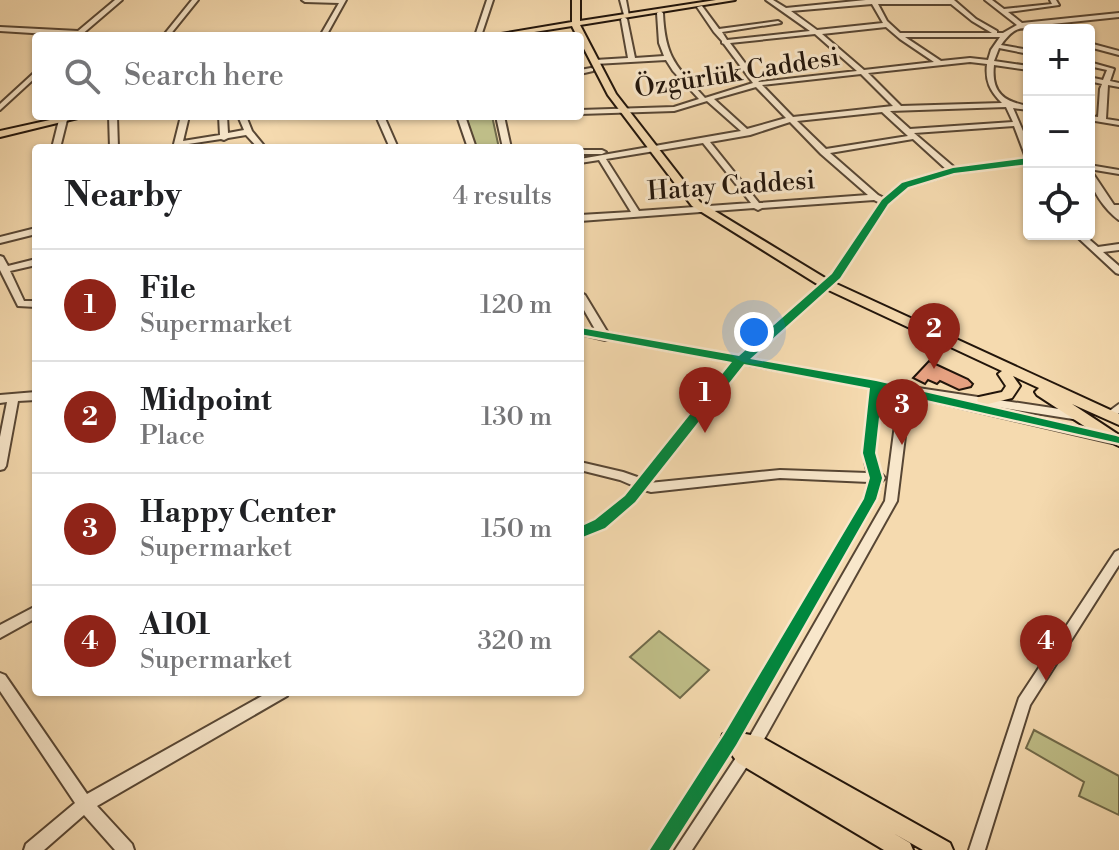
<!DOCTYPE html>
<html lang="en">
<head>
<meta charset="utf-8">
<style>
	:root { --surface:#fff; --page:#f2f2f2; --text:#202124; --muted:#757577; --line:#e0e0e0; --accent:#8f2418 }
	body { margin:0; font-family:"Libre Bodoni",serif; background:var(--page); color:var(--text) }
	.controls { position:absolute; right:24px; top:24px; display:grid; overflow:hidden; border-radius:8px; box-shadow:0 2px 6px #0004 }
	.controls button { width:72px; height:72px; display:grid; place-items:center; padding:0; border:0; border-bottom:2px solid var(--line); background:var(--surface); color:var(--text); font:40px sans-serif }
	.you { position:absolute; left:754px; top:332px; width:28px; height:28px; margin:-20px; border:6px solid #fff; border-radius:50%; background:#1a73e8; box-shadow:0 0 0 12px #1a73e833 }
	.badge { display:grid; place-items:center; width:52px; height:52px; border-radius:50%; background:var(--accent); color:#fff; font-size:26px; font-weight:700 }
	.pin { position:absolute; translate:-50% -66px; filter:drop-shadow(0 2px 4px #0008) }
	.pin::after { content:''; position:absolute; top:42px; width:28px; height:24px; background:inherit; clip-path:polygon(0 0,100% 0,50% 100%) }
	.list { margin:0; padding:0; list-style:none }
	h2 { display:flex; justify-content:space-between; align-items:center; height:104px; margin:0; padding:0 32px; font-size:34px }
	h2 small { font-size:26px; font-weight:400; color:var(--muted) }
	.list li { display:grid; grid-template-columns:52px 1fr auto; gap:24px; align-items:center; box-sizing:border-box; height:112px; padding:0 32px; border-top:2px solid var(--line) }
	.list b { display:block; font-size:30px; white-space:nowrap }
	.list p { margin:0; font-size:26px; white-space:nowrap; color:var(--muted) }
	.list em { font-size:26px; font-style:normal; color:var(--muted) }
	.icon { flex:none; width:44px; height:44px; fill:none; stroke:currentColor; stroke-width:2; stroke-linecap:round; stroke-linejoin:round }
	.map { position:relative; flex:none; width:1119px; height:850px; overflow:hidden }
	.search { position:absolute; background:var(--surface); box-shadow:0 2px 6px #0004; left:32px; top:32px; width:552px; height:88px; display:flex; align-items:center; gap:20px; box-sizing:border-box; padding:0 28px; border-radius:8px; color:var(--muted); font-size:30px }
	.panel { position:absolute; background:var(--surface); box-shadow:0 2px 6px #0004; left:32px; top:144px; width:552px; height:552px; border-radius:8px }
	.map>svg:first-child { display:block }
	.green { fill:#bfbe88; stroke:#706a4a; stroke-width:2 }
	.building { fill:#e6a181; stroke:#22150b; stroke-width:2 }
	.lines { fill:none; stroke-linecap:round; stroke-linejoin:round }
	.minor-casing { stroke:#574634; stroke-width:4 }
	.major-casing { stroke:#22150b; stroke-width:4 }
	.minor { fill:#f8e7cb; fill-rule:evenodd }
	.major { fill:#f5daaf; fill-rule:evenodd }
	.cycleway-casing { stroke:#f8e7cb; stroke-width:5 }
	.cycleway { fill:#00873e; fill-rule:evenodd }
	.labels { text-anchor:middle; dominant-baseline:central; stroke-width:6; stroke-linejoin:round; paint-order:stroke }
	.far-street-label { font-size:26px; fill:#22150b; stroke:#f8e7cb }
</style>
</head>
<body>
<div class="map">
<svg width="1119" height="850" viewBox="0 0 1119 850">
	<rect width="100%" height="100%" fill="#f5daaf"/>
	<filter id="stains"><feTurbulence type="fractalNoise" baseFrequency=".0025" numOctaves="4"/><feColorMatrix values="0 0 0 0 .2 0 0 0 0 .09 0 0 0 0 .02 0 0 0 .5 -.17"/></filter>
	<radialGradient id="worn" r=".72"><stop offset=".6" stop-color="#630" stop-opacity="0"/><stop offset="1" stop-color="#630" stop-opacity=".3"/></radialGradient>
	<path class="green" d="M466,116H492L499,148H475Z
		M659,631L709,670L680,698L630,657Z
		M1034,730L1119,776V815L1079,796L1084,782L1026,748Z"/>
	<path class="building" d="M929,361L968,379L973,384L971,387L959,390L940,381L937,384L928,380L925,384L913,378Z"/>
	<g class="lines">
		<g class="minor-casing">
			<path id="minor" d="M115,0H122L80,36L0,31V27L78,31Z
				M192,0H198L169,36H163Z
				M302,0H346L326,36H320L339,3L305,2Z
				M487,0H493L481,36H475Z
				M620,0H626L629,16L624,15Z
				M766,0H773L786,8L866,0H954L976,19L997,31V33H1003L1017,25L985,0H992L1004,9L1052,4L1050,0H1056L1059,5L1008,12L1022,23L1119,13V17L1033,26L1048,30C1023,30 1018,21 1001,45L1029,50V54L999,48L994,61L1029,66V70L994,65C991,93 1004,102 1029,106V110L1013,108L1029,145V157L1025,155L1014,126L914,133L955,168L1029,159V163L954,173L908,187L888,204L839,278L749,359L913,390L918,388L1079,412L1083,413L1084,416L1083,419L1079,420L966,402L1112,435L1118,439L1112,443L910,396L897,501L759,748L692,850H675L749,738L885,501L899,394L881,390C882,415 864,459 885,478L881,482L876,499L735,745L668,850H651L725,735L864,499L869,482L780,478L651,492L644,490C627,511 606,528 580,538V528C601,518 620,504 634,486L620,480L580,470V462L623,472L640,478L733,362L608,339L605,340L580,334V328L596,331L580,303V292L585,295L608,333L739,357L833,274L880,203L874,200L762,208L758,210L754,208L580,221V215L631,212L599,160L580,163V159L741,131L707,101L674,111L580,114V110L674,107L699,99L673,71L666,60L595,64L592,62L595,60L628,58L621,19L624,17L627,19L635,58L664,56L659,43L657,13L660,11L663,13C665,58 676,66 705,98L753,83L724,44L722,43V41L714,32L697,7L702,6L719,29L778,21L781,23L722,32L727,40L810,31ZM872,4L883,23L817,30L791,11ZM878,4H951L972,21L992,33H900L887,21ZM886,27L900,39L934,62L864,70L822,34ZM815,34L857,71L759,82L730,43ZM905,37H1000L991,50L988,60L970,58L941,61ZM970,62L987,64C985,81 990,91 1002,103L901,106L868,73ZM861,74L893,106L793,117L762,85ZM756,87L786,118L747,129L714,99ZM1006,107L1013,122L910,129L890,111ZM882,112L908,136L826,149L797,121ZM790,122L821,154L868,195L759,203L710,142L750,135ZM913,139L947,170L902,183L884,198L878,195L830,153ZM703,143L751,203L639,211L606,159ZM743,364L871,387C871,417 858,445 868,473L780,470L649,483Z
				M215,34H227L230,36H212Z
				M1089,43L1119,51V55L1089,47Z
				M1089,62L1114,69L1110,81L1119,83V87L1108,85L1106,119L1119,121V125L1089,120V116L1098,117L1100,89L1102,84L1089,81V77L1103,80L1107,70L1089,66Z
				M591,68L593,69V71L580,74V70Z
				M36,71V77L0,110V104Z
				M58,116H64L67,120L60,148H52L59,120Z
				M109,116H117L118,148H110Z
				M181,116H189L183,141L220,135L219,116H227L228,133L244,130L238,116H246L252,131L266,148H258L246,135L228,138L224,140L221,139L175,146L174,144Z
				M376,116H384L398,148H390Z
				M457,116H465L476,148H468Z
				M496,116H504L511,148H503Z
				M580,150H602L606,152L602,154H580Z
				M1089,165L1119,170V174L1089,169Z
				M1089,172H1092L1114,205H1119V220C1106,211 1089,188 1089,172Z
				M36,228V234L0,243V237Z
				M1074,234H1083L1098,247L1119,244V250L1103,252L1119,266V274L1116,273Z
				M0,256L3,257L8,266L36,259V265L10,271L24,301H36V307L18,306L0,270Z
				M36,392V400L18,401L6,466L4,469L0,470V437L7,402L0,403V395Z
				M1119,404V413L1113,418H1105L1104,415Z
				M1119,550V565L1030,705L985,850H969L1019,698L1115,552Z
				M36,606V618L0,638V625Z
				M0,673L5,675L87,794L269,692H289L287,696L97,806L132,844L134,850H115L84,815L44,850H24L26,844L75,803L0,691Z"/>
		</g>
		<g class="major-casing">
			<path id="major" d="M572,0H580V21L716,0H735L580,25L616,94L700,202L830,281L1119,414V425L1072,404L1119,435V446L1104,439L1037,395L1035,392L1039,388L1013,376L1020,386L1012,398L984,405L979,403L977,400L979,397L1002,392L1006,386L998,374L1002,371L822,287L692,206L608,95L580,41V36H577L572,26L509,36H489L572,22Z
				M68,116H86L0,137V131Z
				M730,731L761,737L950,843L953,850H923L893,833L910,843L913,850H884L738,763L721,740L723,734Z"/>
		</g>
		<use href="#minor" class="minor"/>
		<use href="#major" class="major"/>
		<g class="cycleway-casing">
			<path id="cycleway" d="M1029,158V164L954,173L908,187L888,204L840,278L750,359L876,381L1116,436L1119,437V443L882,390L875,453L882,478L876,499L736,745L669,850H650L724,735L864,499L870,478L863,453L870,388L744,364L635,502L605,528L580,538V527L595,520L625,496L732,362L580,334V328L739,356L832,274L882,200L902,183L953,168Z"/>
		</g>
		<use href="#cycleway" class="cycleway"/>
	</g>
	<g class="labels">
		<g class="far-street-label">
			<text transform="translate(737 73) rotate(-9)">Özgürlük Caddesi</text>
			<text transform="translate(731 186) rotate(-4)">Hatay Caddesi</text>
		</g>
	</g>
	<rect width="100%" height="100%" filter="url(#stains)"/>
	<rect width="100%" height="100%" fill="url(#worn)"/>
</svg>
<div class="controls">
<button>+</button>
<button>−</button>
<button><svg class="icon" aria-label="locate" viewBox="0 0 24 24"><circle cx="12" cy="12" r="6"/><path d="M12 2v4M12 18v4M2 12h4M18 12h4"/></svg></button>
</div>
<div class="you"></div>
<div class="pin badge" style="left:705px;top:433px">1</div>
<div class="pin badge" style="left:934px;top:369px">2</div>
<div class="pin badge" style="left:902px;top:445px">3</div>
<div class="pin badge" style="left:1046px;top:681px">4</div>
<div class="search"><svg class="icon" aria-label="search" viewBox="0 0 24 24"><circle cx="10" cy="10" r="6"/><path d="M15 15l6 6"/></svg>Search here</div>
<section class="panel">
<h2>Nearby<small>4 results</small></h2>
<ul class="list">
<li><span class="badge">1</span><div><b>File</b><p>Supermarket</p></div><em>120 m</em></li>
<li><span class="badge">2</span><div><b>Midpoint</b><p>Place</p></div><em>130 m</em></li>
<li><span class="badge">3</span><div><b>Happy Center</b><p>Supermarket</p></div><em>150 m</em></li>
<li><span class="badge">4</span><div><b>A101</b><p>Supermarket</p></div><em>320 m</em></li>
</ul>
</section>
</div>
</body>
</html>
